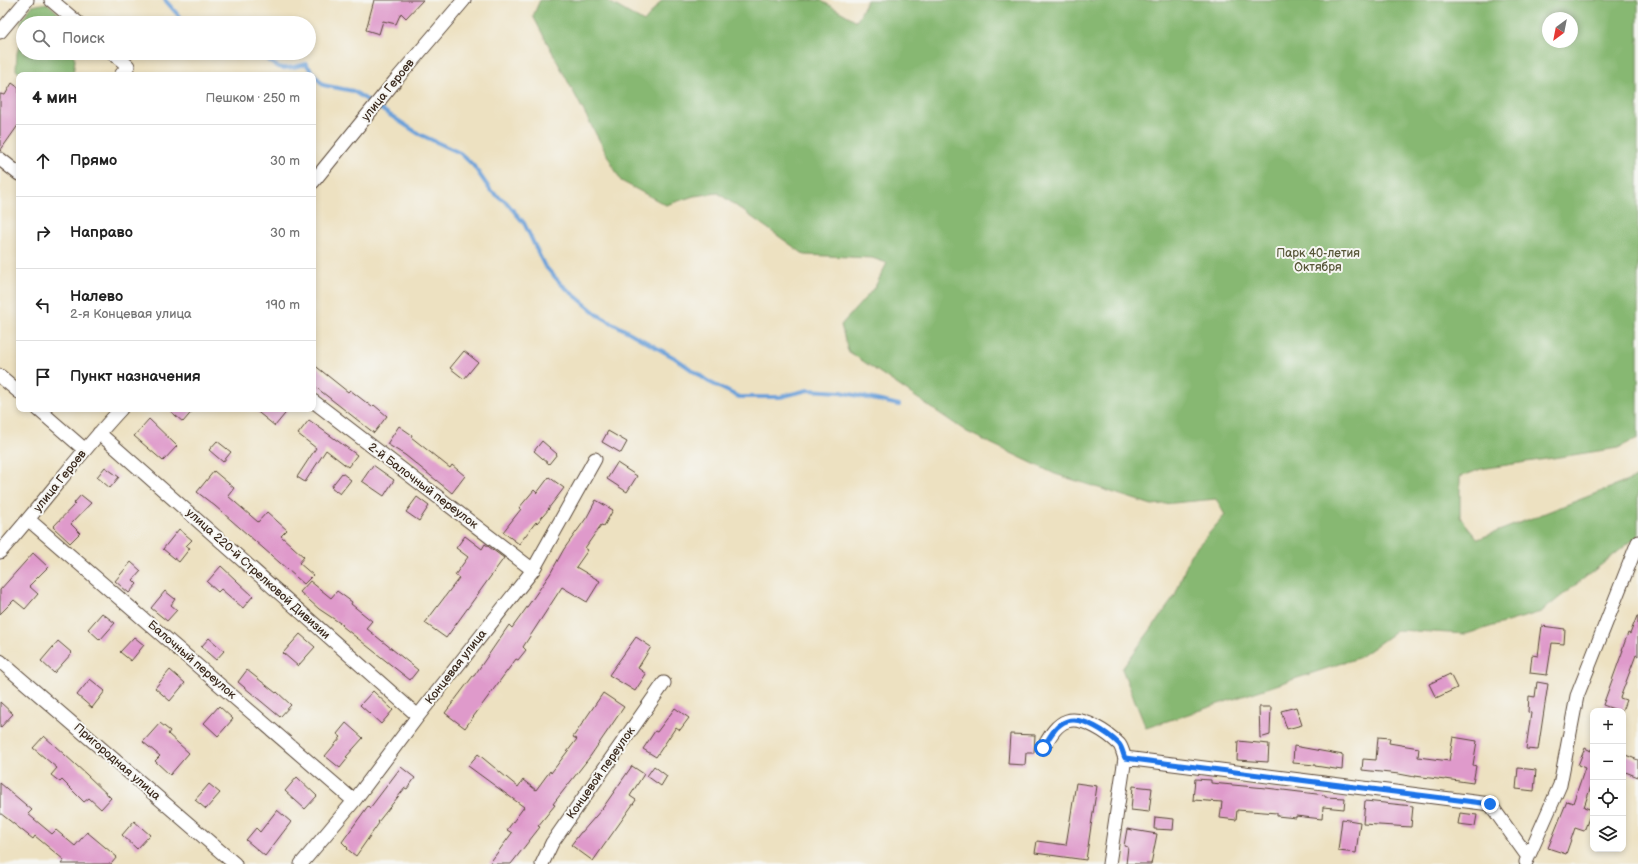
<!DOCTYPE html>
<html lang="ru">
<head>
<meta charset="utf-8">
<style>
	:root { --surface:#fff; --page:#f2f2f2; --text:#222; --muted:#767676; --line:#e0e0e0 }
	body { margin:0; font-family:"Balsamiq Sans",sans-serif; background:var(--page); color:var(--text) }
	.controls { position:absolute; right:12px; bottom:12px; display:grid; overflow:hidden; border-radius:8px; box-shadow:0 2px 6px #0003 }
	.controls button { width:36px; height:36px; display:grid; place-items:center; padding:0; border:0; border-bottom:1px solid var(--line); background:var(--surface); color:var(--text); font:20px sans-serif }
	.compass { position:absolute; left:1542px; top:12px; width:36px; height:36px; border-radius:50%; background:var(--surface); box-shadow:0 2px 6px #0003; rotate:212deg }
	.stop { position:absolute; width:12px; height:12px; margin:-9px; border:3px solid #1a73e8; border-radius:50%; background:#fff }
	.stop.end { background:#1a73e8; border-color:#fff; box-shadow:0 1px 4px #0008 }
	.list { margin:0; padding:0; list-style:none }
	h2 { display:flex; justify-content:space-between; align-items:center; height:52px; margin:0; padding:0 16px; font-size:17px }
	h2 small { font-size:13px; font-weight:400; color:var(--muted) }
	.list li { display:grid; grid-template-columns:26px 1fr auto; gap:12px; align-items:center; box-sizing:border-box; height:72px; padding:0 16px; border-top:1px solid var(--line) }
	.list b { display:block; font-size:15px; white-space:nowrap }
	.list p { margin:0; font-size:13px; white-space:nowrap; color:var(--muted) }
	.list em { font-size:13px; font-style:normal; color:var(--muted) }
	.icon { flex:none; width:22px; height:22px; fill:none; stroke:currentColor; stroke-width:2; stroke-linecap:round; stroke-linejoin:round }
	.map { position:relative; flex:none; width:1638px; height:864px; overflow:hidden }
	.search { position:absolute; background:var(--surface); box-shadow:0 2px 6px #0003; left:16px; top:16px; width:300px; height:44px; display:flex; align-items:center; gap:10px; box-sizing:border-box; padding:0 14px; border-radius:22px; color:var(--muted); font-size:15px }
	.panel { position:absolute; background:var(--surface); box-shadow:0 2px 6px #0003; left:16px; top:72px; width:300px; height:340px; border-radius:8px }
	.map>svg:first-child { display:block }
	.forest { fill:#87b872; stroke:#617148; fill-rule:evenodd }
	.lines { fill:none; stroke-linecap:round; stroke-linejoin:round }
	.stream { stroke:#6ca1d9; stroke-width:4 }
	.building { fill:#df9acb }
	.minor-casing { stroke:#564536; stroke-width:15 }
	.minor { stroke:#fff; stroke-width:13 }
	.route { stroke:#1a73e8; stroke-width:5 }
	.labels { text-anchor:middle; dominant-baseline:central; stroke-width:4; stroke-linejoin:round; paint-order:stroke }
	.street-label { font-size:12px; fill:#3b2a1e; stroke:#f6f6f2 }
	.park-label { font-size:12px; fill:#575638; stroke:#f6f6f2 }
</style>
</head>
<body>
<div class="map">
<svg width="1638" height="864" viewBox="0 0 1638 864">
	<rect width="100%" height="100%" fill="#f6f6f2"/>
	<filter id="ink" filterUnits="userSpaceOnUse"><feTurbulence type="fractalNoise" baseFrequency=".025" numOctaves="2"/><feDisplacementMap in="SourceGraphic" scale="8" xChannelSelector="R" yChannelSelector="G"/><feConvolveMatrix kernelMatrix="1 2 1 2 8 2 1 2 1" color-interpolation-filters="sRGB"/></filter>
	<filter id="wash" filterUnits="userSpaceOnUse"><feTurbulence type="fractalNoise" baseFrequency=".012" numOctaves="4" result="noise"/><feDisplacementMap in="SourceGraphic" scale="16" xChannelSelector="R" yChannelSelector="G"/><feGaussianBlur stdDeviation="0.9" result="paint"/><feColorMatrix in="noise" values="0 0 0 0 0 0 0 0 0 0 0 0 0 0 0 0 0 1.4 0 .05"/><feComposite in="paint" operator="in"/></filter>
	<g filter="url(#wash)">
		<rect width="100%" height="100%" fill="#ede1c1"/>
		<path class="forest" d="M540,0H606L644,22L662,0H820L857,21L867,0H1638V438L1618,448L1481,469L1460,477V517L1478,539L1638,477V536L1541,612L1466,634L1398,630L1358,658L1146,728L1122,669L1175,596L1190,555L1225,515L1216,499L1152,505L1055,474L967,432L848,351L841,325L875,287L887,263L872,258L805,255L718,193L694,196L666,205L621,181L533,16ZM1548,18H1572V42H1548Z
			M47,3L58,13L62,23H23V53H73L75,60L73,75H21L16,70L17,53L22,38L21,21L32,6Z"/>
		<g class="lines">
			<path class="stream" d="M165,0L185,23
				M259,53C280,70 279,71 306,64L323,85L353,91L419,134L460,153L473,165L491,191L506,202L524,223L544,265L561,284L598,315L675,358L709,382L739,397H780L808,390L841,392L899,405"/>
		</g>
		<g id="blocks">
			<path class="building" d="M374,0H423L406,18L401,13L396,24L383,21L379,34L366,30Z
				M12,83L19,88V124L0,151V94L5,95Z
				M464,351L478,362L464,379L450,368Z
				M313,364L348,392L350,390L372,407L374,405L387,416L374,433L313,385Z
				M168,409H194L183,422Z
				M254,409H289L275,426Z
				M149,419L177,446L163,461L134,436Z
				M309,420L357,455L348,467L326,450L305,482L297,477L316,448L298,434Z
				M399,426L412,435L411,437L450,468L452,465L465,476L452,493L405,455L387,444Z
				M608,431L627,442L621,453L602,442Z
				M217,441L231,452L223,462L209,450Z
				M542,441L557,454L549,464L534,451Z
				M617,463L637,476L627,492L607,479Z
				M373,465L394,480L384,496L362,481Z
				M105,467L119,477L110,488L97,477Z
				M214,471L234,488L228,496L258,522L267,512L287,530L281,536L304,557L299,563L313,575L304,584L215,506L197,492Z
				M342,473L351,480L340,494L331,487Z
				M549,477L564,488L548,509H549L537,523L536,522L519,544L503,532L521,509L519,508L534,490L537,493Z
				M81,495L91,503L71,524L80,533L70,543L53,527L75,504L74,503Z
				M417,497L429,506L419,521L406,512Z
				M596,500L613,510L604,526L601,525L585,548L588,550L576,567L600,581L587,602L562,587L523,647L526,650L518,660L516,659L465,728L445,713L473,676H474L509,625L512,628L525,610L550,574L564,549L587,517Z
				M179,529L192,540L186,546L190,548L179,562L163,549Z
				M465,536L482,549L485,544L504,558L446,638L425,623L459,578L455,575L468,557L456,548Z
				M33,553L48,567L29,586L38,594L25,609L14,600L0,614V590Z
				M131,562L141,571L133,580L137,584L129,593L115,581Z
				M221,566L253,596L243,608L221,589L218,592L207,582Z
				M310,581L331,598L337,591L352,602L351,604L372,621L366,628L418,670L410,680L342,626L343,625L319,609L300,592Z
				M165,591L175,599L171,605L177,610L167,621L151,608Z
				M102,613L115,623L100,640L88,629Z
				M1637,616H1638V656L1636,655L1620,698L1626,700L1622,711H1619L1603,705L1623,650H1622L1628,633L1630,634Z
				M1542,626L1565,629L1564,644L1552,643L1547,675L1530,673L1532,655L1538,656Z
				M300,634L315,647L298,666L283,653Z
				M134,637L144,645L131,661L120,652Z
				M636,637L651,647L638,668L646,674L635,691L609,675Z
				M209,638L224,651L216,660L201,647Z
				M58,641L72,653L54,673L41,661Z
				M170,670L185,683L170,701L155,688Z
				M247,670L276,693L277,692L291,705L280,717L238,682Z
				M1450,674L1457,688L1436,698L1429,684Z
				M90,679L105,691L92,708L77,695Z
				M1537,682L1548,684L1538,750L1526,749L1531,713L1528,712L1529,696L1535,697Z
				M373,691L393,710L381,724L360,705Z
				M603,693L624,707L589,758L553,804L555,805L538,826L540,827L511,864H489L512,833L507,830L524,807L468,766L478,754L518,787L523,780L536,790L550,771L551,773L577,739L573,737Z
				M0,702L13,714L0,728Z
				M219,706L233,719L218,736L204,723Z
				M1259,707H1271L1270,735L1260,738Z
				M1296,707L1302,725L1287,729L1281,711Z
				M675,708L689,718L680,730L676,727L656,757L643,749L655,731L657,732Z
				M160,723L170,731L168,734L189,753L170,775L155,761L160,756L143,742Z
				M346,723L363,738L346,757L348,758L340,768L325,756L341,737L337,734Z
				M1010,734L1035,735L1034,753H1026L1025,765L1008,764Z
				M44,736L86,774L111,798L101,809L89,798L84,802L62,780L60,782L51,775L57,768L33,748Z
				M1378,737L1390,738L1389,743L1419,748L1418,757L1449,761L1453,737L1477,741L1473,765L1476,766L1473,783L1445,779V780L1415,776V777L1399,774L1362,770L1363,759L1376,760Z
				M1238,741L1269,744L1268,762L1237,760Z
				M1294,746L1343,755L1342,770L1315,766V765L1293,763Z
				M1585,748L1591,751V749H1593V780L1584,807L1592,810L1584,831L1575,828L1566,854L1548,848L1567,801L1573,803L1585,768L1578,765Z
				M1623,754L1638,760V777L1623,771Z
				M632,766L644,774L630,796L636,800L593,861L571,845L581,832H582L602,809Z
				M654,766L667,776L661,786L647,776Z
				M401,767L415,778L407,789L405,788L378,822L379,823L356,856L347,849L348,848L342,842L368,806L370,808Z
				M1518,768L1536,770L1534,791L1516,789Z
				M297,777L317,796L305,809L285,791Z
				M1195,779L1211,780V783L1266,788L1325,795V797L1345,798L1344,809L1323,807L1322,819L1296,816V818L1277,816V813L1237,810L1236,820L1220,818L1222,802L1193,800Z
				M0,783L32,810L28,814L52,834L56,830L75,846L87,832L117,857L111,864H61L64,860L35,836L33,839L0,813Z
				M1076,783L1097,786L1086,860L1035,853L1037,841L1066,845Z
				M209,784L220,793L206,809L195,800Z
				M1133,786L1152,788L1149,812L1131,810Z
				M1365,801L1413,806L1411,827L1363,824Z
				M277,810L291,822L265,856L246,840L256,828L260,832Z
				M1460,813L1477,815L1475,826L1458,824Z
				M1155,817L1174,819L1173,830L1154,829Z
				M1342,819L1360,822L1356,853L1338,851Z
				M134,821L150,835L137,849L122,835Z
				M1127,829L1157,834L1151,864H1126L1128,847L1124,846Z"/>
		</g>
	</g>
	<g filter="url(#ink)">
		<use href="#blocks" fill-opacity="0" stroke="#564536" stroke-width="1"/>
		<g class="lines">
			<g class="minor-casing">
				<path id="minor" d="M51,0L78,23
					M0,32L27,0
					M113,53L128,66L121,75
					M0,159L19,174
					M313,182L395,81L464,0
					M0,376L19,392
					M313,401L533,570
					M38,409L85,450
					M99,433L418,716
					M29,520L354,801
					M0,552C41,506 78,455 121,409
					M0,661L235,864
					M1043,748C1049,738 1055,725 1067,721C1083,716 1108,733 1119,744C1122,747 1123,754 1125,758
					M1526,862L1560,785L1577,696L1638,542
					M301,864L354,801L418,716L533,570L595,459
					M542,864L552,843L664,683
					M1109,864L1125,758L1490,804L1528,857"/>
			</g>
			<use href="#minor" class="minor"/>
		</g>
	</g>
	<g class="lines" filter="url(#ink)">
		<path class="route" d="M1043,748C1049,738 1055,725 1067,721C1083,716 1108,733 1119,744C1122,747 1123,754 1125,758L1490,804"/>
	</g>
	<g class="labels">
		<g class="street-label">
			<text transform="translate(388 90) rotate(-51)">улица Героев</text>
			<text transform="translate(60 481) rotate(-51)">улица Героев</text>
			<text transform="translate(423 486) rotate(37)">2-й Балочный переулок</text>
			<text transform="translate(258 574) rotate(42)">улица 220-й Стрелковой Дивизии</text>
			<text transform="translate(192 660) rotate(41)">Балочный переулок</text>
			<text transform="translate(456 667) rotate(-52)">Концевая улица</text>
			<text transform="translate(117 762) rotate(41)">Пригородная улица</text>
			<text transform="translate(601 773) rotate(-55)">Концевой переулок</text>
		</g>
		<g class="park-label">
			<text x="1318" y="253">Парк 40-летия<tspan x="1318" dy="14">Октября</tspan></text>
		</g>
	</g>
</svg>
<div class="controls">
<button>+</button>
<button>−</button>
<button><svg class="icon" aria-label="locate" viewBox="0 0 24 24"><circle cx="12" cy="12" r="6"/><path d="M12 2v4M12 18v4M2 12h4M18 12h4"/></svg></button>
<button><svg class="icon" aria-label="layers" viewBox="0 0 24 24"><path d="M12 4l9 5-9 5-9-5zM3 14l9 5 9-5"/></svg></button>
</div>
<svg class="compass" viewBox="-18 -18 36 36"><path d="M0-13l5 13h-10z" fill="#e53935"/><path d="M0 13l5-13h-10z" fill="#767676"/></svg>
<div class="stop" style="left:1043px;top:748px"></div>
<div class="stop end" style="left:1490px;top:804px"></div>
<div class="search"><svg class="icon" aria-label="search" viewBox="0 0 24 24"><circle cx="10" cy="10" r="6"/><path d="M15 15l6 6"/></svg>Поиск</div>
<section class="panel">
<h2>4 мин<small>Пешком · 250 m</small></h2>
<ul class="list">
<li><svg class="icon" aria-label="ahead" viewBox="0 0 24 24"><path d="M12 20V5M6 11l6-6 6 6"/></svg><div><b>Прямо</b></div><em>30 m</em></li>
<li><svg class="icon" aria-label="right" viewBox="0 0 24 24"><path d="M7 20v-9h11M14 6l5 5-5 5"/></svg><div><b>Направо</b></div><em>30 m</em></li>
<li><svg class="icon" aria-label="left" viewBox="0 0 24 24"><path d="M17 20v-9H6M10 6l-5 5 5 5"/></svg><div><b>Налево</b><p>2-я Концевая улица</p></div><em>190 m</em></li>
<li><svg class="icon" aria-label="arrive" viewBox="0 0 24 24"><path d="M6 21V4h12l-3 4 3 4H6"/></svg><div><b>Пункт назначения</b></div></li>
</ul>
</section>
</div>
</body>
</html>
